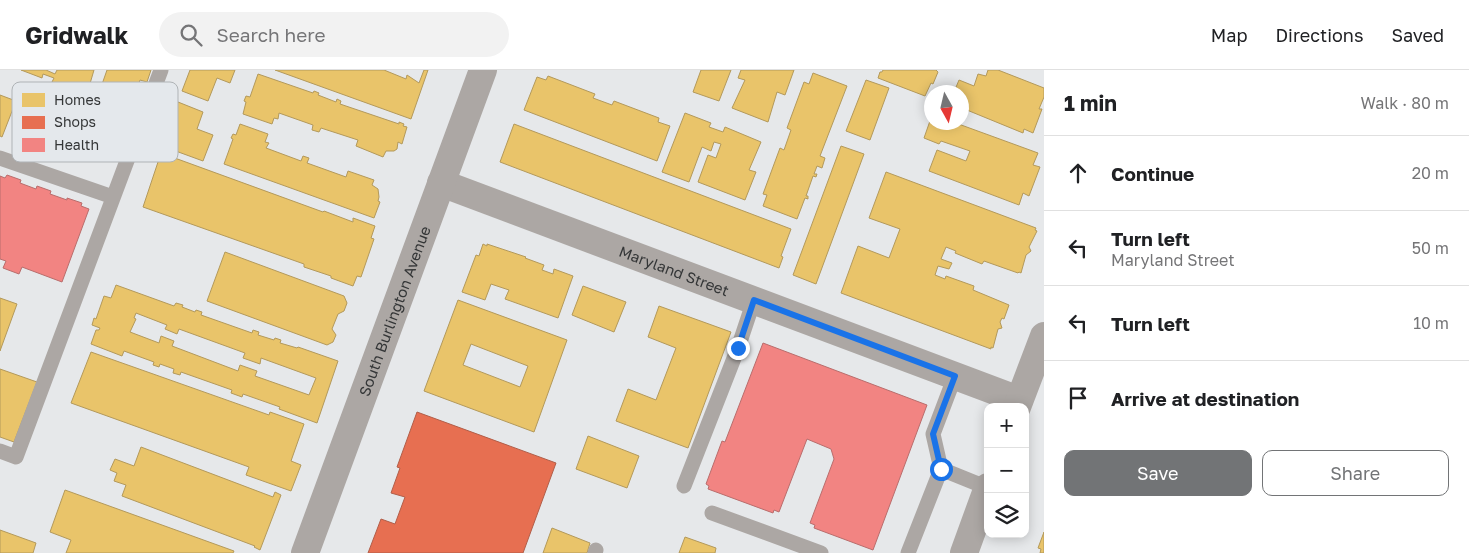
<!DOCTYPE html>
<html lang="en">
<head>
<meta charset="utf-8">
<style>
	:root { --surface:#fff; --page:#f2f2f2; --text:#202124; --muted:#757577; --line:#e0e0e0; --accent:#727476 }
	body { margin:0; font-family:"Golos Text",sans-serif; background:var(--page); color:var(--text) }
	.controls { position:absolute; right:15px; bottom:15px; display:grid; overflow:hidden; border-radius:10px; box-shadow:0 2px 12px #0003 }
	.controls button { width:45px; height:45px; display:grid; place-items:center; padding:0; border:0; border-bottom:1px solid var(--line); background:var(--surface); color:var(--text); font:25px sans-serif }
	.compass { position:absolute; left:924px; top:15px; width:45px; height:45px; border-radius:50%; background:var(--surface); box-shadow:0 2px 12px #0003; rotate:172deg }
	.stop { position:absolute; width:15px; height:15px; margin:-11px; border:4px solid #1a73e8; border-radius:50%; background:#fff }
	.stop.end { background:#1a73e8; border-color:#fff; box-shadow:0 1px 5px #0008 }
	.list { margin:0; padding:0; list-style:none }
	h2 { display:flex; justify-content:space-between; align-items:center; height:65px; margin:0; padding:0 20px; font-size:21px }
	h2 small { font-size:16px; font-weight:400; color:var(--muted) }
	.list li { display:grid; grid-template-columns:32px 1fr auto; gap:15px; align-items:center; box-sizing:border-box; height:75px; padding:0 20px; border-top:1px solid var(--line) }
	.list b { display:block; font-size:19px; white-space:nowrap }
	.list p { margin:0; font-size:16px; white-space:nowrap; color:var(--muted) }
	.list em { font-size:16px; font-style:normal; color:var(--muted) }
	.actions { display:flex; gap:10px; padding:15px 20px }
	.actions a { flex:1; padding:11px 0; border:1px solid var(--accent); border-radius:10px; text-align:center; font-size:18px; color:var(--accent) }
	.actions .main { background:var(--accent); color:#fff }
	.icon { flex:none; width:28px; height:28px; fill:none; stroke:currentColor; stroke-width:2; stroke-linecap:round; stroke-linejoin:round }
	.map { position:relative; flex:none; width:1044px; height:483px; overflow:hidden }
	header { display:flex; align-items:center; gap:30px; box-sizing:border-box; height:70px; padding:0 25px; background:var(--surface); border-bottom:1px solid var(--line) }
	header strong { font-size:24px }
	nav { display:flex; gap:28px; margin-inline-start:auto; font-size:18px }
	.search { width:350px; height:45px; background:var(--page); display:flex; align-items:center; gap:12px; box-sizing:border-box; padding:0 18px; border-radius:28px; color:var(--muted); font-size:19px }
	main { display:flex }
	aside { flex:1; background:var(--surface) }
	.map>svg:first-child { display:block }
	.homes { fill:#e9c46a; stroke:#b3995b; fill-rule:evenodd }
	.shops { fill:#e76f51; stroke:#b15e49 }
	.health { fill:#f28482; stroke:#b96d6c }
	.lines { fill:none; stroke-linecap:round; stroke-linejoin:round }
	.service { stroke:#aca7a4; stroke-width:15 }
	.minor { stroke:#aca7a4; stroke-width:28 }
	.tertiary { stroke:#aca7a4; stroke-width:28 }
	.route { stroke:#1a73e8; stroke-width:6 }
	.labels { text-anchor:middle; dominant-baseline:central; stroke-width:5; stroke-linejoin:round; paint-order:stroke }
	.street-label { font-size:15px; fill:#343637; stroke:#e4e8ec }
	.key { fill:#e4e8ec; stroke:#afb3b6; stroke-width:1 }
	.key-label { font-size:14px; fill:#343637 }
</style>
</head>
<body>
<header>
<strong>Gridwalk</strong>
<div class="search"><svg class="icon" aria-label="search" viewBox="0 0 24 24"><circle cx="10" cy="10" r="6"/><path d="M15 15l6 6"/></svg>Search here</div>
<nav><a>Map</a><a>Directions</a><a>Saved</a></nav>
</header>
<main>
<div class="map">
<svg width="1044" height="483" viewBox="0 0 1044 483">
	<rect width="100%" height="100%" fill="#e6e8ea"/>
	<path class="homes" d="M21,0H46L55,4L57,0H94L89,17L100,20L107,0H151L147,12L140,10L129,40L97,28L98,24L87,20L86,24L52,12L54,8L43,4L42,8Z
		M190,0H235L230,13L217,8L208,31L182,21Z
		M275,0H384L406,9L407,5L419,13L424,0H428L411,49Z
		M701,0H731L719,31L693,22Z
		M741,0H794L785,25L777,22L768,52L732,38L745,10L738,8Z
		M883,0H936L938,2L933,14L931,13L925,26L878,8L880,2H882Z
		M988,0H998L1044,18V27L1039,39H1042L1033,63L1024,59L1023,63L962,38V22H954L959,10L974,16L978,4L986,6Z
		M813,3L847,16L820,86L825,88L822,98L817,96L814,104H817L816,107L813,106L806,126H808V129L805,128L797,149L763,136L767,125L763,124L780,78L784,80L791,60L787,58L804,12L809,14Z
		M258,4L313,23L314,21L319,23L318,25L336,32L337,29L341,31L340,34L399,54V52L404,54L403,56L407,57L402,74L398,72L397,79L394,81H386L383,87L356,76L358,70L321,58L319,62L312,60L313,55L279,43L278,49L274,48L272,54L243,44L246,32L244,31L246,26L250,27Z
		M548,6L595,24L593,28L612,35L614,31L659,48L658,52L670,56L657,91L524,40L537,7L546,10Z
		M866,10L889,18L870,70L846,61Z
		M0,25L16,31L2,67L0,66Z
		M178,32L203,42L197,59L213,65L203,91L162,76Z
		M685,43L711,53L709,57L723,62L725,57L761,72L749,100L756,102L745,130L698,112L708,85L716,88L721,74L714,72L711,81L702,77L689,112L662,102Z
		M931,48L932,52H953L1038,83L1033,95L1040,97L1029,126L1023,123L1019,135L929,101L937,80L966,91L970,81L941,71L939,74L924,68Z
		M240,54L268,64L265,72L269,73L266,78L301,91L303,86L309,88L307,93L346,107L348,101L374,110L372,115L378,119L379,127L378,131L380,132L374,148L224,94L233,69L231,68L233,64L236,65Z
		M514,54L791,159L781,186L783,187L779,198L500,92Z
		M841,76L864,84L816,214L793,205Z
		M161,83L323,142L324,141L353,152V148L375,156L371,168L374,169L361,207L357,206L353,216L331,208V206L304,197V194L143,137Z
		M886,102L1036,158L1035,160L1037,161L1029,177L1031,181L1026,185L1021,203L1019,202L1018,203L984,191L982,194L955,183L956,181L946,177L941,189L952,193L949,199L938,196L935,205L945,209L946,206L974,216L973,220L1009,235L1004,249L1002,248L1000,252L1002,258L998,259L993,278L991,277V279L841,223L858,176L889,188L900,159L869,148Z
		M483,174L487,176V174L526,187L525,188L544,195L542,200L553,204L554,199L573,206L558,248L505,229L509,220L491,214L485,230L462,222L476,185L479,186Z
		M225,182L344,226L347,233L344,241L338,244L332,259L336,265L333,272L327,275L207,231Z
		M116,215L174,236L176,233L183,235L182,237L195,242L196,240L202,242L201,245L252,263L253,260L259,262L258,265L274,270L275,268L281,270L280,273L297,278L298,277L338,291L317,353L279,339L280,337L243,324L242,327L231,323L232,320L181,302L180,305L173,303L174,299L160,294L159,297L153,295L154,292L124,281L122,286L91,274L96,260H99L100,258L92,255L94,248L96,249L104,226L111,228ZM136,243L167,255L165,259L177,264L179,259L245,283L243,288L260,294L261,288L316,308L309,325L255,306L257,301L240,295L238,301L172,276L174,271L161,266L159,273L130,262L136,249L134,248Z
		M583,216L626,232L614,262L572,245Z
		M0,228L17,234L0,281Z
		M458,230L567,270L534,362L424,321ZM471,274L528,296L520,317L463,295Z
		M659,236L731,262L688,378L616,351L628,319L656,330L676,278L648,267Z
		M91,282L269,345L270,342L304,354L291,391L301,395L291,421L246,405L249,397L71,333Z
		M0,299L37,312L14,372L0,367Z
		M588,366L639,386L627,418L576,399Z
		M141,377L273,427L275,422L281,425L260,480L254,477L255,476L122,426L126,415L114,411L117,403L110,400L115,389L134,396Z
		M65,420L234,481L233,483H66L71,470L50,462Z
		M552,458L590,473L587,483H543Z
		M0,460L36,473L33,483H0Z
		M1044,462V483H1040L1041,479L1038,478Z
		M685,467L716,478L715,483H679Z"/>
	<path class="shops" d="M417,342L556,393L523,483H368L381,449L395,454L405,427L391,423L400,398L397,397Z"/>
	<path class="health" d="M7,105L21,110L20,113L36,119L37,116L51,121L50,124L67,130V128L82,133L81,136L89,139L62,212L22,197L19,204L3,198L6,191L0,189V106L5,108Z
		M763,273L927,335L873,480L814,458L815,455L810,453L834,389L831,379L807,369L779,442L774,440L773,443L708,419L709,416L706,414L722,371L725,372Z"/>
	<g class="lines">
		<path class="service" d="M0,88L113,127
			M0,381L16,387L161,0
			M941,399L988,418
			M684,416L738,278L754,230
			M712,443L821,483
			M595,483L596,480
			M908,483L941,399L933,364L955,306"/>
		<g class="minor">
			<path id="s1" d="M441,113L1019,330"/>
			<path id="s2" d="M305,483L483,0"/>
		</g>
		<path class="tertiary" d="M1017,337L1044,266
			M964,483L988,417"/>
	</g>
	<g class="lines">
		<path class="route" d="M738,278L754,230L955,306L933,364L941,399"/>
	</g>
	<g class="labels">
		<g class="street-label">
			<text stroke="none"><textPath href="#s1" startOffset="249">Maryland Street</textPath></text>
			<text stroke="none"><textPath href="#s2" startOffset="258">South Burlington Avenue</textPath></text>
		</g>
	</g>
	<rect x="12" y="12" width="166" height="80" rx="8" class="key"/>
	<rect x="22" y="23" width="23" height="14" fill="#e9c46a"/>
	<rect x="22" y="46" width="23" height="13" fill="#e76f51"/>
	<rect x="22" y="68" width="23" height="14" fill="#f28482"/>
	<g class="key-label">
		<text x="54" y="35">Homes</text>
		<text x="54" y="57">Shops</text>
		<text x="54" y="80">Health</text>
	</g>
</svg>
<div class="controls">
<button>+</button>
<button>−</button>
<button><svg class="icon" aria-label="layers" viewBox="0 0 24 24"><path d="M12 4l9 5-9 5-9-5zM3 14l9 5 9-5"/></svg></button>
</div>
<svg class="compass" viewBox="-18 -18 36 36"><path d="M0-13l5 13h-10z" fill="#e53935"/><path d="M0 13l5-13h-10z" fill="#757577"/></svg>
<div class="stop" style="left:941px;top:399px"></div>
<div class="stop end" style="left:738px;top:278px"></div>
</div>
<aside>
<h2>1 min<small>Walk · 80 m</small></h2>
<ul class="list">
<li><svg class="icon" aria-label="ahead" viewBox="0 0 24 24"><path d="M12 20V5M6 11l6-6 6 6"/></svg><div><b>Continue</b></div><em>20 m</em></li>
<li><svg class="icon" aria-label="left" viewBox="0 0 24 24"><path d="M17 20v-9H6M10 6l-5 5 5 5"/></svg><div><b>Turn left</b><p>Maryland Street</p></div><em>50 m</em></li>
<li><svg class="icon" aria-label="left" viewBox="0 0 24 24"><path d="M17 20v-9H6M10 6l-5 5 5 5"/></svg><div><b>Turn left</b></div><em>10 m</em></li>
<li><svg class="icon" aria-label="arrive" viewBox="0 0 24 24"><path d="M6 21V4h12l-3 4 3 4H6"/></svg><div><b>Arrive at destination</b></div></li>
</ul>
<div class="actions"><a class="main">Save</a><a>Share</a></div>
</aside>
</main>
</body>
</html>
